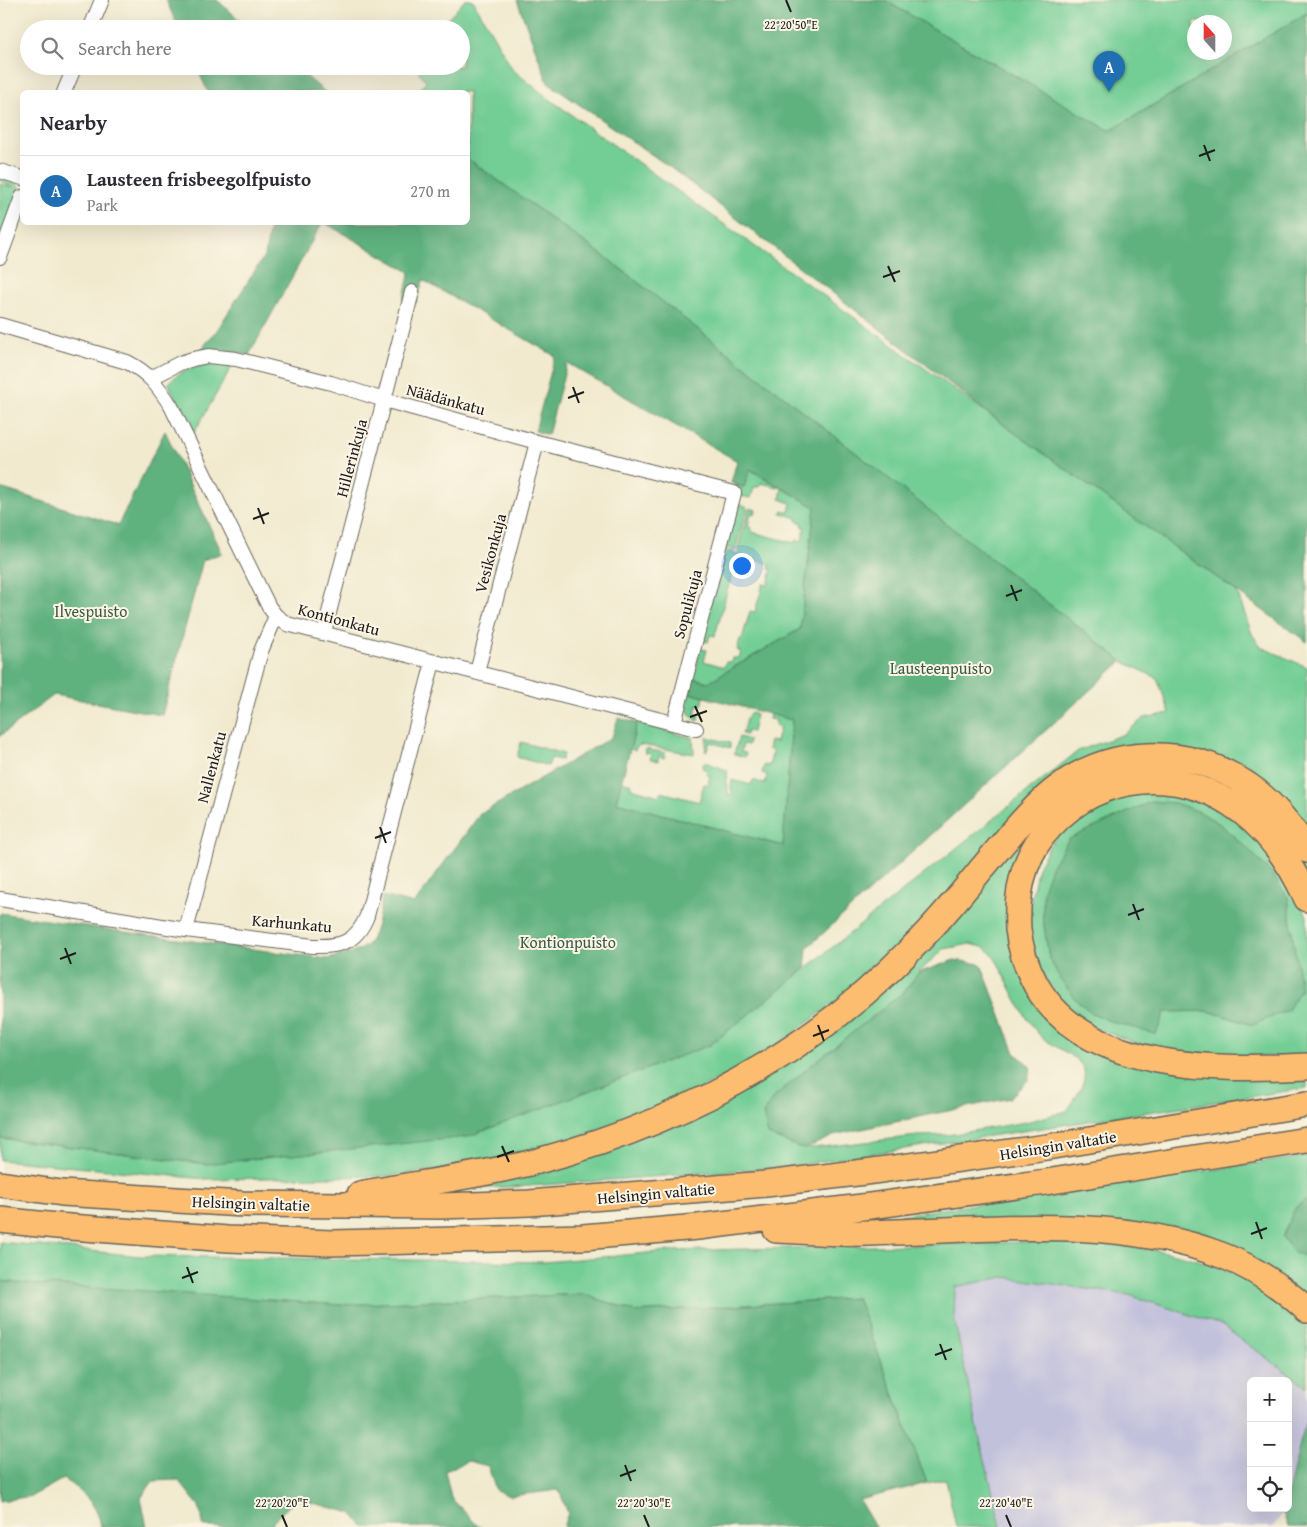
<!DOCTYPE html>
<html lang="en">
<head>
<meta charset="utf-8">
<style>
	:root { --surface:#fff; --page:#f2f2f3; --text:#2b2b33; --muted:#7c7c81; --line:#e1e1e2; --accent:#1f6fb2 }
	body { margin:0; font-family:"Gentium Book Plus",serif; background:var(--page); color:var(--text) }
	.controls { position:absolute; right:15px; bottom:15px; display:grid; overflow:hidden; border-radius:8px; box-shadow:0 5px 20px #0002 }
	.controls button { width:45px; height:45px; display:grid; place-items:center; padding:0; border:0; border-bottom:1px solid var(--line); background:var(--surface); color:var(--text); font:25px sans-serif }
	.compass { position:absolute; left:1187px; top:15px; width:45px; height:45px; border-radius:50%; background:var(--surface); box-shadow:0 5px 20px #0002; rotate:339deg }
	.you { position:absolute; left:741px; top:565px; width:18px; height:18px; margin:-12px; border:4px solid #fff; border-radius:50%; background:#1a73e8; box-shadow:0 0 0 8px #1a73e833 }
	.badge { display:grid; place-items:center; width:32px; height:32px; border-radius:50%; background:var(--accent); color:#fff; font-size:16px; font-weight:700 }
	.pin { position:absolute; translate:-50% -41px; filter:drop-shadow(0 1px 2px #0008) }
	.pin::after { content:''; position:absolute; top:26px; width:18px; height:15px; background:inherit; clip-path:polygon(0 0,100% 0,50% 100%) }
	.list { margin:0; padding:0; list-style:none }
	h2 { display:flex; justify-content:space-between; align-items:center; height:65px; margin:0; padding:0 20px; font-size:21px }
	h2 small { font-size:16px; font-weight:400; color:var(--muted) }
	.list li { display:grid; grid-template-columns:32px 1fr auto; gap:15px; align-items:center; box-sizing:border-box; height:70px; padding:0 20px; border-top:1px solid var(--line) }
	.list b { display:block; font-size:19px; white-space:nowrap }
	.list p { margin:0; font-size:16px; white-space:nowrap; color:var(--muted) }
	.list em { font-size:16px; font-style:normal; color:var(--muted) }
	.icon { flex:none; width:28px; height:28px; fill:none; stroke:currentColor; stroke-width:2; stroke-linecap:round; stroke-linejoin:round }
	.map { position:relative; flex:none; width:1307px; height:1527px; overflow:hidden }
	.search { position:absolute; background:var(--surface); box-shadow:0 5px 20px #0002; left:20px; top:20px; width:450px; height:55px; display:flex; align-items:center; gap:12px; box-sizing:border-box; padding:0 18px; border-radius:28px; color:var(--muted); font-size:19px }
	.panel { position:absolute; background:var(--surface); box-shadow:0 5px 20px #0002; left:20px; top:90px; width:450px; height:135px; border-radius:8px }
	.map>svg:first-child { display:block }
	.industrial { fill:#c2c1dc }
	.green { fill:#73ce95; stroke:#487558; fill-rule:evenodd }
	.forest { fill:#5eb17e; stroke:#3d664d }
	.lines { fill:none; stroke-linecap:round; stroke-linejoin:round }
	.street-casing { stroke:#67645b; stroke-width:16 }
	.highway-casing { stroke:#67645b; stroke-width:28 }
	.street { stroke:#fff; stroke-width:14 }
	.highway { stroke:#fcbd6f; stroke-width:25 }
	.ticks { fill:none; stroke:#1c1c1c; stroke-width:2 }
	.labels { text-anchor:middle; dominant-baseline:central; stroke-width:4; stroke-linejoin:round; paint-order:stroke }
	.street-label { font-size:16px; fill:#1c1c1c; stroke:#fcf5e5 }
	.park-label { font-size:16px; fill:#3a5a46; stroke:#fcf5e5 }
	.ticks-label { font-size:12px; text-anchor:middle; fill:#1c1c1c; stroke:#fcf5e5; stroke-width:4; stroke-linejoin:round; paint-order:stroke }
</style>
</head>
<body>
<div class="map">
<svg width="1307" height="1527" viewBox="0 0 1307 1527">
	<rect width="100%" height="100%" fill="#fcf5e5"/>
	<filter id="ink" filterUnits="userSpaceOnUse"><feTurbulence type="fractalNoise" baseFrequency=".02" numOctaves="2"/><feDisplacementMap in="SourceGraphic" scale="10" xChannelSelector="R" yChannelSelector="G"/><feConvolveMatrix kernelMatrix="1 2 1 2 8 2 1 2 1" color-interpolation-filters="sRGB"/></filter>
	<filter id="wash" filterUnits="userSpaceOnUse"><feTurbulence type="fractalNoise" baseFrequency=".0096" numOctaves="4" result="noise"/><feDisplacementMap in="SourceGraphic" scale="20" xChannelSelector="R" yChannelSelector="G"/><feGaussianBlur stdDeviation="1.12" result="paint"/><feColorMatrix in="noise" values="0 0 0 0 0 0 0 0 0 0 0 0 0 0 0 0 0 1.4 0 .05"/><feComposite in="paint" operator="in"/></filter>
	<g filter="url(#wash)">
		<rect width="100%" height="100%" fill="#f1eacf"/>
		<path class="industrial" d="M1004,1277L1129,1295L1221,1325L1307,1387V1416L1288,1492V1381H1251V1508H1284L1283,1513L1273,1527H1001L978,1431L954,1318L955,1287Z"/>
		<path class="green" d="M465,0H473L513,70L548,98L1237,592L1252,634L1261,647L1307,667V833L1287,805L1125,746L957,884L870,977L754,1062L652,1113L531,1152L469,1166L388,1176L206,1179L0,1160V1138L206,1164L709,1046L1078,751L1124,734L1144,718L1170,713L1157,678L1122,661L608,259L468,159V92H418L426,81L414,66H461V29H439Z
			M884,0H1307V13L1110,131ZM1194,22H1224V52H1194Z
			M0,176L16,183L21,190L0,242V184L13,187L0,180Z
			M214,363L232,366L194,433L170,387L169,383C180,369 198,366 214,363Z
			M749,469L815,507L800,629L708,682L693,678L701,649L707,650L704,661L724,667L726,662H732L733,658H739L741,652L737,650L740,639H742L750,611L755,612L763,584L768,585L772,570L769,569L770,564L756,560L755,564L751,563L749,569L736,565L739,551L738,548L749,509L751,508L756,510L755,514L751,513L748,527L752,528V532L795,543L797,540L802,541L805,527L802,526L803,523L797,521V518L781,513L783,510L789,512L791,503L780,499L782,488L761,483L760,487H754L751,498L739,496L741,489L735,487L736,485L744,487Z
			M737,504L746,506L747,509L735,550L725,547Z
			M725,549L737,555L715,636L710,635L708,642L700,640Z
			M689,693L704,697L702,705L698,704L695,714L699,715L698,721C685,714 686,705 689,693Z
			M751,713L756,715L752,732L747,731L746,735L742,734L747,717Z
			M770,714L792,720L783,846L616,802L621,781L632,784L631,788L659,796L661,792L699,802L704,784L708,785L710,776L706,774L707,770L702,768L704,762L727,770L728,795L732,794L731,788L732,780L751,785L753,780L765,784L767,775L762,773L764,765L769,766L773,751L768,749L770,741L776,742L780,727L775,725L776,720L769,719Z
			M637,723L693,738L694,754L641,745L637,746L635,750L630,749Z
			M707,737L730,743V748L710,742L707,751H705Z
			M739,737L749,740L748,745L743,744L741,752L746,753L745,757L734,754Z
			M521,742L563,754L561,760L551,758L548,766L517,757Z
			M646,749L665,753L664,758L659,756L658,761L650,759L651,754L645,753Z
			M1127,764L1186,766L1240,788L1303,856L1307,863V882L1207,784L1070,799L1009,910L1066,1032L1307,1073V1088L785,1167L529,1186L437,1190L759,1079L1064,791ZM970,944C975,946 984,946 988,950C996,958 1001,969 1006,979C1015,997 1024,1016 1037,1032C1047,1046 1080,1055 1084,1070C1087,1083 1074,1100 1067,1111L1026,1122L948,1135L918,1136L804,1149L768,1135L773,1098L809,1067L905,991L918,973L944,949Z
			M1132,791L1187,794L1245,824L1293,886L1307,916V1058L1162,1052L1083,1024L1059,998L1041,972L1031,945L1028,923L1031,898L1038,867L1050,845L1065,826L1089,807ZM1198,811L1220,824L1249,850L1269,871L1288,897L1293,939L1253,1025L1208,1011L1165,1012L1155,1034L1076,1000L1061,980L1049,958L1043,919L1044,890L1051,867Z
			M1307,1156V1199L1295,1208L1294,1252L1307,1258V1295L1187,1236L867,1225V1220Z
			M1067,1241C1137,1246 1206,1251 1266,1292C1281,1302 1294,1315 1307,1327V1387L1221,1325L1129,1295L1004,1277L955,1287L954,1318L978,1431L1001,1527H956L946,1479L927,1483L857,1298L636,1312L583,1294L341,1305L28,1284L0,1281V1242L140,1256L544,1262L670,1251Z"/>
		<path class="forest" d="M166,0H217L250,29H179Z
			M517,0H884L1110,131L1307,13V642L1004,425L671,168L548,83Z
			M196,66H294L325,92H208Z
			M468,159L608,259L1122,661L807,948L805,969L710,1045L467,1137L206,1164L0,1138V913L125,932L328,959C338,956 361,952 368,944C378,932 379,910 383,896L414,904L480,814L612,737L618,718L637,723L616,802L783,846L792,720L689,693L693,678L708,682L800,629L815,507L750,469L744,487L731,483L737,461L567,363L548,435L535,431L555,356L423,280L416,303L403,300L410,272L325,223L468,222Z
			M271,223H322L249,355C233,352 216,347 199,352L217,330L265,255Z
			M165,431L222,553L203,560L162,715L54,695L0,736V488L118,525Z
			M1152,801L1175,803L1198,811L1220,824L1249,850L1269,871L1288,897L1293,939L1301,989L1288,1010L1253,1025L1208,1011L1165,1012L1156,1034L1112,1022L1092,1013L1076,1000L1061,980L1049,958L1043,919V890L1051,867L1069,839Z
			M954,960L981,964L1015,1053L1031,1067L1028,1080L1010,1098L838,1134L804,1149L768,1135L763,1114L773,1098L809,1067L905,991L918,973Z
			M1307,1199V1258L1294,1252L1282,1237L1295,1208Z
			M0,1281L28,1284L133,1290L341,1305L583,1294L636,1312L857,1298L927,1483L859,1500L875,1527H563L568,1513L559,1490L510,1496L496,1491L488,1466L468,1461L445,1471L451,1498L478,1526L482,1527H364L352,1513L297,1499L273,1521L272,1527H204L199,1506L178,1480L153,1481L141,1498L147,1527H101C98,1505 82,1491 63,1479L32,1496L0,1501Z
			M1307,1416V1527H1288L1283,1513L1284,1508H1288V1492Z"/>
	</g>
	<g filter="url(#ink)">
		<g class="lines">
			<g class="street-casing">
				<path id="street" d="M90,29L102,0
					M64,92L75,66
					M0,171L22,178
					M0,257L22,197
					M0,325L127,362C149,373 158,386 171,406L269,607L276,616L287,624L696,729
					M151,378L180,363L193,359L208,356L236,359L331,383L384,400L537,442L734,493L674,723
					M324,632L412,292
					M477,672L537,442
					M0,899L186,930L313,946C340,947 356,943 367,916L433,662
					M186,930L261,651L276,616"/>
			</g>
			<g class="highway-casing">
				<path id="highway" d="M1307,899C1292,866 1270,833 1241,811C1181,766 1102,771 1051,826C1024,854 1016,892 1018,929C1020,949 1027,968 1036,985C1086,1073 1219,1070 1307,1066
					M0,1184L62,1193L243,1204L440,1206L529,1203L766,1184L873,1171L1047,1147L1307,1104
					M360,1194C420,1183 480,1176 538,1161C616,1140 693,1109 762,1067C817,1034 867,995 912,948C936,924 958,898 979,872C1002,845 1024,816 1051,793C1107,746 1186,744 1246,784C1272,801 1290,825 1307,850
					M0,1220L57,1226L228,1239L333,1243L583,1237L698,1227L870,1206L1046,1182L1307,1140
					M776,1230C807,1231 839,1234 871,1233C982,1230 1116,1214 1221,1255C1253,1267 1282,1287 1307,1310"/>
			</g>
			<use href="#street" class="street"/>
			<use href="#highway" class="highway"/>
		</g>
	</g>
	<path class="ticks" d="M786,0L791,12M1204,145L1210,161M1199,156L1215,150M888,266L895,282M883,277L900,271M573,387L579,403M568,398L584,392M258,508L264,524M253,519L269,513M1011,585L1017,601M1006,596L1022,590M695,706L702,722M690,717L707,711M380,827L386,843M375,838L391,832M1133,904L1139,920M1128,915L1144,909M65,948L71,964M60,959L76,953M818,1025L824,1041M813,1036L829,1030M502,1146L509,1162M497,1157L514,1151M1256,1222L1262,1239M1251,1234L1267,1228M187,1267L193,1283M182,1278L198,1272M940,1344L946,1360M935,1355L952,1349M625,1465L631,1481M620,1476L636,1470M282,1515L287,1527M644,1515L649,1527M1006,1515L1011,1527"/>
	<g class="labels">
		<g class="street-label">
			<text transform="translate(446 399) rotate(15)">Näädänkatu</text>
			<text transform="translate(351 458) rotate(-75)">Hillerinkuja</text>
			<text transform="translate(490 553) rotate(-75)">Vesikonkuja</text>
			<text transform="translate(687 604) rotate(-75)">Sopulikuja</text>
			<text transform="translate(339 619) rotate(15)">Kontionkatu</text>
			<text transform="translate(211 767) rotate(-75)">Nallenkatu</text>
			<text transform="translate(292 923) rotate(5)">Karhunkatu</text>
			<text transform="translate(1058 1145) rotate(-9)">Helsingin valtatie</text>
			<text transform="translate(656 1193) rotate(-5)">Helsingin valtatie</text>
			<text transform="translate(251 1203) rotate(2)">Helsingin valtatie</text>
		</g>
		<g class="park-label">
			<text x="91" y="611">Ilvespuisto</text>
			<text x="941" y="668">Lausteenpuisto</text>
			<text x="568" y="942">Kontionpuisto</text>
		</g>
	</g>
	<g class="ticks-label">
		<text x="791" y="29">22°20'50"E</text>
		<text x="282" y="1507">22°20'20"E</text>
		<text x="644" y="1507">22°20'30"E</text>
		<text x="1006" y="1507">22°20'40"E</text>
	</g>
</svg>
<div class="controls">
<button>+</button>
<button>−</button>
<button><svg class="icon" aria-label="locate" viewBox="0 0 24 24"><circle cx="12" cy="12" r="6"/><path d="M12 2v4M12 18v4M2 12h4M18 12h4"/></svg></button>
</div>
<svg class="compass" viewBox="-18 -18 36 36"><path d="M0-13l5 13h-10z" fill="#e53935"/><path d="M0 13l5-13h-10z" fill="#7c7c81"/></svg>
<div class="you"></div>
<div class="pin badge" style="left:1109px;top:92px">A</div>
<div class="search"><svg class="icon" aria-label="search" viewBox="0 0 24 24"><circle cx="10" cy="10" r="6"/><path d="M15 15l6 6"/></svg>Search here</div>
<section class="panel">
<h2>Nearby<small></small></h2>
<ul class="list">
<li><span class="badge">A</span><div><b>Lausteen frisbeegolfpuisto</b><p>Park</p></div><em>270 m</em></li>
</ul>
</section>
</div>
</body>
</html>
